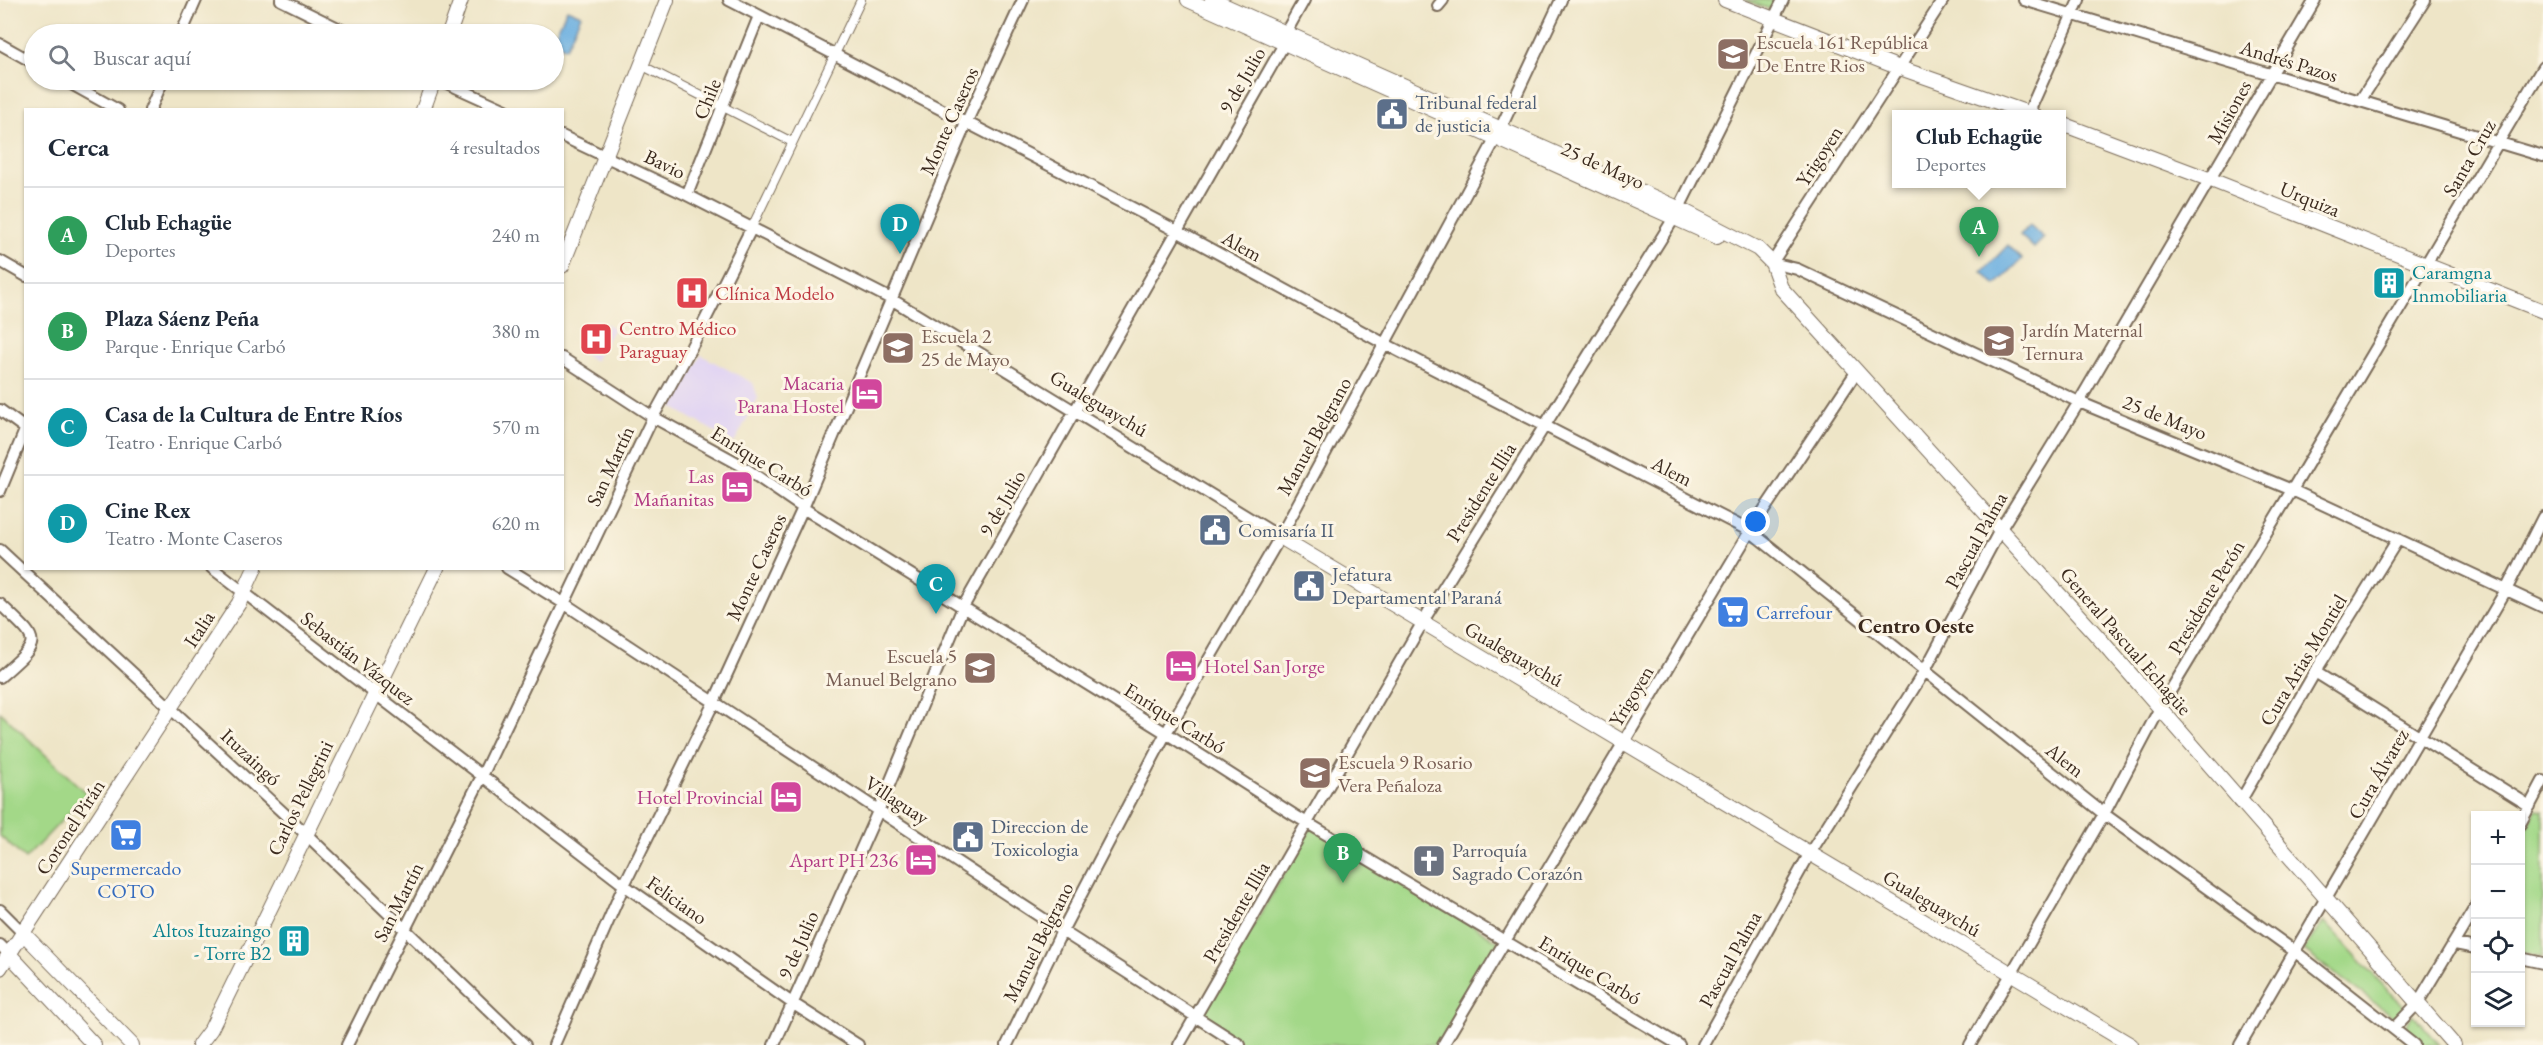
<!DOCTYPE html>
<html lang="es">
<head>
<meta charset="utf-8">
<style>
	:root { --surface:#fff; --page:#f6f6f7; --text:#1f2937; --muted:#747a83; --line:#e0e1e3; --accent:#d1495b }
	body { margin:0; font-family:"EB Garamond",serif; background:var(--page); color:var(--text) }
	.controls { position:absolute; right:18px; bottom:18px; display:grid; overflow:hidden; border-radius:0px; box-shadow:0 2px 4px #0004 }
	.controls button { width:54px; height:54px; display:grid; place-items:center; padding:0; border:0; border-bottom:2px solid var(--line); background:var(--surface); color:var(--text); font:30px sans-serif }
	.you { position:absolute; left:1756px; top:522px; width:21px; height:21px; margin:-15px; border:4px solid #fff; border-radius:50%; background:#1a73e8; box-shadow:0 0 0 9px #1a73e833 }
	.badge { display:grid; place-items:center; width:39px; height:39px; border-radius:50%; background:var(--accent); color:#fff; font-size:20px; font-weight:700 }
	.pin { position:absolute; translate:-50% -50px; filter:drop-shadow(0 2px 3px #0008) }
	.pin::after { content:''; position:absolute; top:32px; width:21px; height:18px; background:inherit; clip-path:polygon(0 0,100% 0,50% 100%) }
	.popup { position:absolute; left:1892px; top:110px; width:174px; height:78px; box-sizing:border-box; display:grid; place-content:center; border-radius:0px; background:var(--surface); filter:drop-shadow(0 2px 4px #0005); font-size:20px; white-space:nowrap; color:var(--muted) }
	.popup b { font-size:22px; color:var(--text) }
	.popup::after { content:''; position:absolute; left:50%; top:100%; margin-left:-12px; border:12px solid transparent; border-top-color:var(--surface) }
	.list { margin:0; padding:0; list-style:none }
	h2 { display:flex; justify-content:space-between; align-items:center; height:78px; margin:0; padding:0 24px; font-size:26px }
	h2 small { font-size:20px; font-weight:400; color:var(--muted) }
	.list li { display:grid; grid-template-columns:39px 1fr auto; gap:18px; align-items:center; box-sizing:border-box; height:96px; padding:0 24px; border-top:2px solid var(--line) }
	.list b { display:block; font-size:22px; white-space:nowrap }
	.list p { margin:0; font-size:20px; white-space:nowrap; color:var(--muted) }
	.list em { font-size:20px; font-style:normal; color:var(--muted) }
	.icon { flex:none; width:33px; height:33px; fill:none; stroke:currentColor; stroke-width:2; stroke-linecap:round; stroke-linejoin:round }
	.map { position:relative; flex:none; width:2543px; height:1045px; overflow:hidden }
	.search { position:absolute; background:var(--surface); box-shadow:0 2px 4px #0004; left:24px; top:24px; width:540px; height:66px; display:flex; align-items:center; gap:15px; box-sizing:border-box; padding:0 21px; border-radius:33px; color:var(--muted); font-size:22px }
	.panel { position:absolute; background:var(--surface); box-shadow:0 2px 4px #0004; left:24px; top:108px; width:540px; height:462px; border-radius:0px }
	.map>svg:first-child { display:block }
	.built { fill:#e1d4f3 }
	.green { fill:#a3d888; stroke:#6f8153; stroke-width:1.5 }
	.water { fill:#6bafe0; stroke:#536c7f; stroke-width:1.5 }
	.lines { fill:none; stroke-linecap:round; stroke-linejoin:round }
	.pedestrian-casing { stroke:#7a6b59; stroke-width:10 }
	.minor-casing { stroke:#7a6b59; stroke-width:14 }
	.tertiary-casing { stroke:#7a6b59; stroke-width:16 }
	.pedestrian { stroke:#fff; stroke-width:8 }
	.minor { stroke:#fff; stroke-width:10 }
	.tertiary { stroke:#fff; stroke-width:14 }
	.labels { text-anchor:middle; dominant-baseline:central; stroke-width:6; stroke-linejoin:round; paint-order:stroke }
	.education-label { font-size:20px; fill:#785e54; stroke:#fcf5e5; text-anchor:start }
	.street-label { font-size:20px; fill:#3b2a1e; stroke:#fcf5e5 }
	.service-label { font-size:20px; fill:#4e5e75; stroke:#fcf5e5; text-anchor:start }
	.culture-label { font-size:20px; fill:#0d838f; stroke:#fcf5e5; text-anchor:start }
	.health-label { font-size:20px; fill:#be3a42; stroke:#fcf5e5; text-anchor:start }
	.hotel-label { font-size:20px; fill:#b23c85; stroke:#fcf5e5; text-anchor:end }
	.shop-label { font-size:20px; fill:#366cbe; stroke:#fcf5e5; text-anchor:start }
	.worship-label { font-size:20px; fill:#5b616d; stroke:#fcf5e5; text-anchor:start }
	.neighbourhood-label { font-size:21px; font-weight:bold; fill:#3b2a1e; stroke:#fcf5e5 }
</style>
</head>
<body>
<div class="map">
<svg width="2543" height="1045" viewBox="0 0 2543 1045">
	<rect width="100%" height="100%" fill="#fcf5e5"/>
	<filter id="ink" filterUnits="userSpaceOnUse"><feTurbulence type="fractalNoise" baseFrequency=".0167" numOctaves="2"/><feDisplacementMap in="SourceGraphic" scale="12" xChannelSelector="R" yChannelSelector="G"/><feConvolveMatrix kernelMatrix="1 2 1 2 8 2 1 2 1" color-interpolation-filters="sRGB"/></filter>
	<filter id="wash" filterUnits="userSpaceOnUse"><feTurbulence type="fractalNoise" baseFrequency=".008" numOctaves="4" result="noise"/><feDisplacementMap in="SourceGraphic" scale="24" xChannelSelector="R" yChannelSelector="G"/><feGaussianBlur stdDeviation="1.35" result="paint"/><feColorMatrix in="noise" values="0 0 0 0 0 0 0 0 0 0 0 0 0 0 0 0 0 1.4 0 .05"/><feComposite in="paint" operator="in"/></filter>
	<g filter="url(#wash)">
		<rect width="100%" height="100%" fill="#eee5c7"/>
		<path class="built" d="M596,319L614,328L595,361L578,351Z
			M701,355L753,383L758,398L734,443L672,407Z"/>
		<path class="green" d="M1744,0H1777L1772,10Z
			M0,712L87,794L25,859L0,836Z
			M2536,809L2543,810V957L2521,952V841Z
			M1314,823L1499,942L1438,1045H1245L1200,1016Z
			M2324,921L2404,1008L2395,1018L2303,950Z
			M2413,1014L2440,1045H2415L2401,1034Z"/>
		<path class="water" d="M567,9L581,15L566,48L554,42V37Z
			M2030,225L2044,238L2034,248L2020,235Z
			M2008,245L2022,259L1996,285L1982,272Z"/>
	</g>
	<g filter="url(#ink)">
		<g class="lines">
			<g class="pedestrian-casing">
				<path id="pedestrian" d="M641,65L792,142
					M751,229L861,0"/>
			</g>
			<g class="minor-casing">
				<path id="minor" d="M281,0L350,34
					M729,0L1177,231L1385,344L1750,531L2104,814L2293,950L2414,1045
					M1943,0L1772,263L1797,269L2079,402L2292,490L2543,607
					M2024,0L2543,156
					M1438,6L1443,0
					M181,34L196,0
					M0,44L34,63
					M64,80L118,110
					M440,80L506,110
					M2360,101L2425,0
					M150,110L163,80
					M2029,112L2079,0
					M562,136L687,195L891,299L1280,537
					M687,195L759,16
					M0,261L26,276
					M562,358L653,417L739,464L803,508L1166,733L1294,815L1679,1045
					M0,410L26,429
					M0,491L26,428
					M0,550L305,833L525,1045
					M212,568L624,885L792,1003L858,1045
					M507,568L565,604L1062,931L1240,1045
					M0,604C41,643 43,639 0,677
					M2315,672L2530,806
					M2240,802L2315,672L2398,539
					M2520,824L2543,781
					M0,910L24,934
					M2455,944L2476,948
					M0,945L9,954
					M2520,958L2543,963
					M2394,1028L2417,1004L2476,906
					M347,1045L482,776L653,417L693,344L751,229
					M554,1045L624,885L714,702L803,508L967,121L1023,0
					M774,1045L879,809L963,607L1284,44L1285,34L1304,0
					M1007,1045L1062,931L1166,733L1280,537L1496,138L1561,0
					M1179,1045L1428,613L1674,218L1783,0
					M1443,1045L1750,531L1857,371
					M1703,1045L1810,853L1924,672L2000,530L2079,402L2315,0
					M1970,1045L2104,814L2160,708L2292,490L2543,67
					M2240,1045L2506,590L2543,517"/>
			</g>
			<g class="tertiary-casing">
				<path id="tertiary" d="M1188,0L1717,237
					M1212,0L1678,208L1758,249L1772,263L1781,288L2098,637L2454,1045
					M1725,0L1897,67L2034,115
					M449,34L461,0
					M423,110L434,80
					M2062,124L2211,180L2543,311
					M562,266L667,0
					M1280,537L2131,1045
					M24,934L132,1045
					M9,954L94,1045
					M0,968L239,603L255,568
					M199,1045L211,1029L437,568"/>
			</g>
			<use href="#pedestrian" class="pedestrian"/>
			<use href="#minor" class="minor"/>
			<use href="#tertiary" class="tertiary"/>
		</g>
	</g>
	<defs>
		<g id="school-square" transform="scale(1.725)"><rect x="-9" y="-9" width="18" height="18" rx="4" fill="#8d6e63" stroke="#fcf5e5"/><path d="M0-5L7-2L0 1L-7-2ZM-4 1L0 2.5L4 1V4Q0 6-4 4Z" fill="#fff"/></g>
		<g id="civic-square" transform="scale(1.725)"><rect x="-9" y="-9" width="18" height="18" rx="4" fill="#5c6f8a" stroke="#fcf5e5"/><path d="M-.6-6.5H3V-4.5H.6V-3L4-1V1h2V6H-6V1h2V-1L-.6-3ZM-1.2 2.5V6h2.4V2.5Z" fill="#fff"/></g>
		<g id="building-square" transform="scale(1.725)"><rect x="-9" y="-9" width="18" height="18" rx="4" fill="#0f9aa8" stroke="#fcf5e5"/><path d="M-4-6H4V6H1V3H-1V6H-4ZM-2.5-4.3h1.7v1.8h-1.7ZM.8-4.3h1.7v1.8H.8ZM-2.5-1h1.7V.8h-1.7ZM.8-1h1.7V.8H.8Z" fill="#fff"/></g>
		<g id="hospital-square" transform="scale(1.725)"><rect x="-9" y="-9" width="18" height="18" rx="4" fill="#e0444e" stroke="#fcf5e5"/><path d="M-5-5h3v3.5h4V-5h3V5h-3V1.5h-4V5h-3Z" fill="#fff"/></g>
		<g id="hotel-square" transform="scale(1.725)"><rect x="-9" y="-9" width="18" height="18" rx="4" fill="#d1479c" stroke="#fcf5e5"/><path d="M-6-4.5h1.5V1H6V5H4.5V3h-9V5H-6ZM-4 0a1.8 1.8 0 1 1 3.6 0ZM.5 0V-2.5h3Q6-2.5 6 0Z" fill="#fff"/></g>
		<g id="supermarket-square" transform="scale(1.725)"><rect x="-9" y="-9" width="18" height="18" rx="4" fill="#3f7fe0" stroke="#fcf5e5"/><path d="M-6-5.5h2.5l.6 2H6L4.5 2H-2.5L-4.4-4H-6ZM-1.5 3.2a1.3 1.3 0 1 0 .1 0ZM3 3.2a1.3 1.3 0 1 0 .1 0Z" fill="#fff"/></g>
		<g id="church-square" transform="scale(1.725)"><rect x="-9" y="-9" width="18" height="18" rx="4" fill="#6b7280" stroke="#fcf5e5"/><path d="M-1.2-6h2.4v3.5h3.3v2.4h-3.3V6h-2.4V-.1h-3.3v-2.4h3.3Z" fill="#fff"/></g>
	</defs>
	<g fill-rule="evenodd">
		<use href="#school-square" x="1733" y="54"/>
		<use href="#civic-square" x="1392" y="114"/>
		<use href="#building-square" x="2389" y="283"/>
		<use href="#hospital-square" x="692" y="293"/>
		<use href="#hospital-square" x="596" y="339"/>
		<use href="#school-square" x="1999" y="341"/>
		<use href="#school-square" x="898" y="348"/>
		<use href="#hotel-square" x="867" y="394"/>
		<use href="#hotel-square" x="737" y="487"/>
		<use href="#civic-square" x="1215" y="530"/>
		<use href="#civic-square" x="1309" y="586"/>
		<use href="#supermarket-square" x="1733" y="612"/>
		<use href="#hotel-square" x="1181" y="666"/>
		<use href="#school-square" x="980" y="668"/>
		<use href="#school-square" x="1315" y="773"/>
		<use href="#hotel-square" x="786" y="797"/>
		<use href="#supermarket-square" x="126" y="835"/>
		<use href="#civic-square" x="968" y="837"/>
		<use href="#hotel-square" x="921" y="860"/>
		<use href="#church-square" x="1429" y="861"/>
		<use href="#building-square" x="294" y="941"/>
	</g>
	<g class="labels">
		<g class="education-label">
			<text x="1756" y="42">Escuela 161 República<tspan x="1756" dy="23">De Entre Rios</tspan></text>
			<text x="2022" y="330">Jardín Maternal<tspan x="2022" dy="23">Ternura</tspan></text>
			<text x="921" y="336">Escuela 2<tspan x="921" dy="23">25 de Mayo</tspan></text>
			<text x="957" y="656" text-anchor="end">Escuela 5<tspan x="957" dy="23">Manuel Belgrano</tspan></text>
			<text x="1338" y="762">Escuela 9 Rosario<tspan x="1338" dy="23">Vera Peñaloza</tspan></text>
		</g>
		<g class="street-label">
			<text transform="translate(2289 61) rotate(17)">Andrés Pazos</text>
			<text transform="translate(1242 80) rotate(-60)">9 de Julio</text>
			<text transform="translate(707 99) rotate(-68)">Chile</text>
			<text transform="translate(2229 112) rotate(-61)">Misiones</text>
			<text transform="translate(949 121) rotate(-66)">Monte Caseros</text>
			<text transform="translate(1819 156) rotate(-57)">Yrigoyen</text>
			<text transform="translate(2469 158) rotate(-60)">Santa Cruz</text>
			<text transform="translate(665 164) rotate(26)">Bavio</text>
			<text transform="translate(1603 165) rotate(24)">25 de Mayo</text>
			<text transform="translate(2310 199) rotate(22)">Urquiza</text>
			<text transform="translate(1242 246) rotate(29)">Alem</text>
			<text transform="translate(1099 403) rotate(31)">Gualeguaychú</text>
			<text transform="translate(2165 417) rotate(22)">25 de Mayo</text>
			<text transform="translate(1314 436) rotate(-61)">Manuel Belgrano</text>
			<text transform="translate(762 461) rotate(32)">Enrique Carbó</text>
			<text transform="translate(610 466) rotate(-65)">San Martín</text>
			<text transform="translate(1672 471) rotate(27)">Alem</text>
			<text transform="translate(1481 492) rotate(-58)">Presidente Illia</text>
			<text transform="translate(1002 503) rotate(-60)">9 de Julio</text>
			<text transform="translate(1976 540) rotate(-61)">Pascual Palma</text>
			<text transform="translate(756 567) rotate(-65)">Monte Caseros</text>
			<text transform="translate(2206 597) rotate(-59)">Presidente Perón</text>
			<text transform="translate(199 629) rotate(-57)">Italia</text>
			<text transform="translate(2126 641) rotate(49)">General Pascual Echagüe</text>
			<text transform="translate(1514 654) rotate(30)">Gualeguaychú</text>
			<text transform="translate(358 658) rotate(38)">Sebastián Vázquez</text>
			<text transform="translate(2303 660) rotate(-59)">Cura Arias Montiel</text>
			<text transform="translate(1631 696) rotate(-59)">Yrigoyen</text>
			<text transform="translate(1175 718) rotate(32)">Enrique Carbó</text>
			<text transform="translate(251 757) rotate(43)">Ituzaingó</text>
			<text transform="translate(2065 760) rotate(38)">Alem</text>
			<text transform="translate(2378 774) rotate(-60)">Cura Álvarez</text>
			<text transform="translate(300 798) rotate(-64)">Carlos Pellegrini</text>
			<text transform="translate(897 800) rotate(33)">Villaguay</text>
			<text transform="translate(70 827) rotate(-57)">Coronel Pirán</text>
			<text transform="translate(677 900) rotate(35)">Feliciano</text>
			<text transform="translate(398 902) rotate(-63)">San Martín</text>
			<text transform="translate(1932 903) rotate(31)">Gualeguaychú</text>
			<text transform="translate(1236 912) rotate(-60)">Presidente Illia</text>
			<text transform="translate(1038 942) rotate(-63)">Manuel Belgrano</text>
			<text transform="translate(798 945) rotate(-66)">9 de Julio</text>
			<text transform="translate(1730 959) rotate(-61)">Pascual Palma</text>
			<text transform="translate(1590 970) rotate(31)">Enrique Carbó</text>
		</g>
		<g class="service-label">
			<text x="1415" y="102">Tribunal federal<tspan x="1415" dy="23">de justicia</tspan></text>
			<text x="1238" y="530">Comisaría II</text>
			<text x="1332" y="574">Jefatura<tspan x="1332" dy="23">Departamental Paraná</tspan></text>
			<text x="991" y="826">Direccion de<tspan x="991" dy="23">Toxicologia</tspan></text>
		</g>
		<g class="culture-label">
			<text x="2412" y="272">Caramgna<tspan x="2412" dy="23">Inmobiliaria</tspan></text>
			<text x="271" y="930" text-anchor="end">Altos Ituzaingo<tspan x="271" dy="23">- Torre B2</tspan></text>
		</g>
		<g class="health-label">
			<text x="715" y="293">Clínica Modelo</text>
			<text x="619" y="328">Centro Médico<tspan x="619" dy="23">Paraguay</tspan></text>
		</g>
		<g class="hotel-label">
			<text x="844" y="383">Macaria<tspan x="844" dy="23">Parana Hostel</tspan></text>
			<text x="714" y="476">Las<tspan x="714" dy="23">Mañanitas</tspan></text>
			<text x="1204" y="666" text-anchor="start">Hotel San Jorge</text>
			<text x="763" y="797">Hotel Provincial</text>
			<text x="898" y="860">Apart PH 236</text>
		</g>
		<g class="shop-label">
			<text x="1756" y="612">Carrefour</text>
			<text x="126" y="868" text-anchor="middle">Supermercado<tspan x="126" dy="23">COTO</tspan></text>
		</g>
		<g class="worship-label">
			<text x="1452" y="850">Parroquía<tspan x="1452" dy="23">Sagrado Corazón</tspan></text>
		</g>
		<g class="neighbourhood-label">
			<text x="1916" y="625">Centro Oeste</text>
		</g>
	</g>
</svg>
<div class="controls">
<button>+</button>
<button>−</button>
<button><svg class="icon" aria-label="locate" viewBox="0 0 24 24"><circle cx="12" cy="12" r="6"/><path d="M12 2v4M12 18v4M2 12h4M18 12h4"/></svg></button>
<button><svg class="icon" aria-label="layers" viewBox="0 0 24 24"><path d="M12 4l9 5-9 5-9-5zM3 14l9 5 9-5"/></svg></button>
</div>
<div class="you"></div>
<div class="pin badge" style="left:1979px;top:257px;background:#2e9e5b">A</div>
<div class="popup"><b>Club Echagüe</b>Deportes</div>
<div class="pin badge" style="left:1343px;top:883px;background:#2e9e5b">B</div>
<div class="pin badge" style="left:936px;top:614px;background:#0f9aa8">C</div>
<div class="pin badge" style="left:900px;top:254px;background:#0f9aa8">D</div>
<div class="search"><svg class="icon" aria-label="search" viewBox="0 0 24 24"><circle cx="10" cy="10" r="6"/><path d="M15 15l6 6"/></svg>Buscar aquí</div>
<section class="panel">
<h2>Cerca<small>4 resultados</small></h2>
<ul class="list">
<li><span class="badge" style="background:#2e9e5b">A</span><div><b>Club Echagüe</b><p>Deportes</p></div><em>240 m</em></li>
<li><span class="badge" style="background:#2e9e5b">B</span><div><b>Plaza Sáenz Peña</b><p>Parque · Enrique Carbó</p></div><em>380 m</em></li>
<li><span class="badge" style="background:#0f9aa8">C</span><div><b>Casa de la Cultura de Entre Ríos</b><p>Teatro · Enrique Carbó</p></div><em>570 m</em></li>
<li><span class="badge" style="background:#0f9aa8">D</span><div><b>Cine Rex</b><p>Teatro · Monte Caseros</p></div><em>620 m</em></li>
</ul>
</section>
</div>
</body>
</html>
